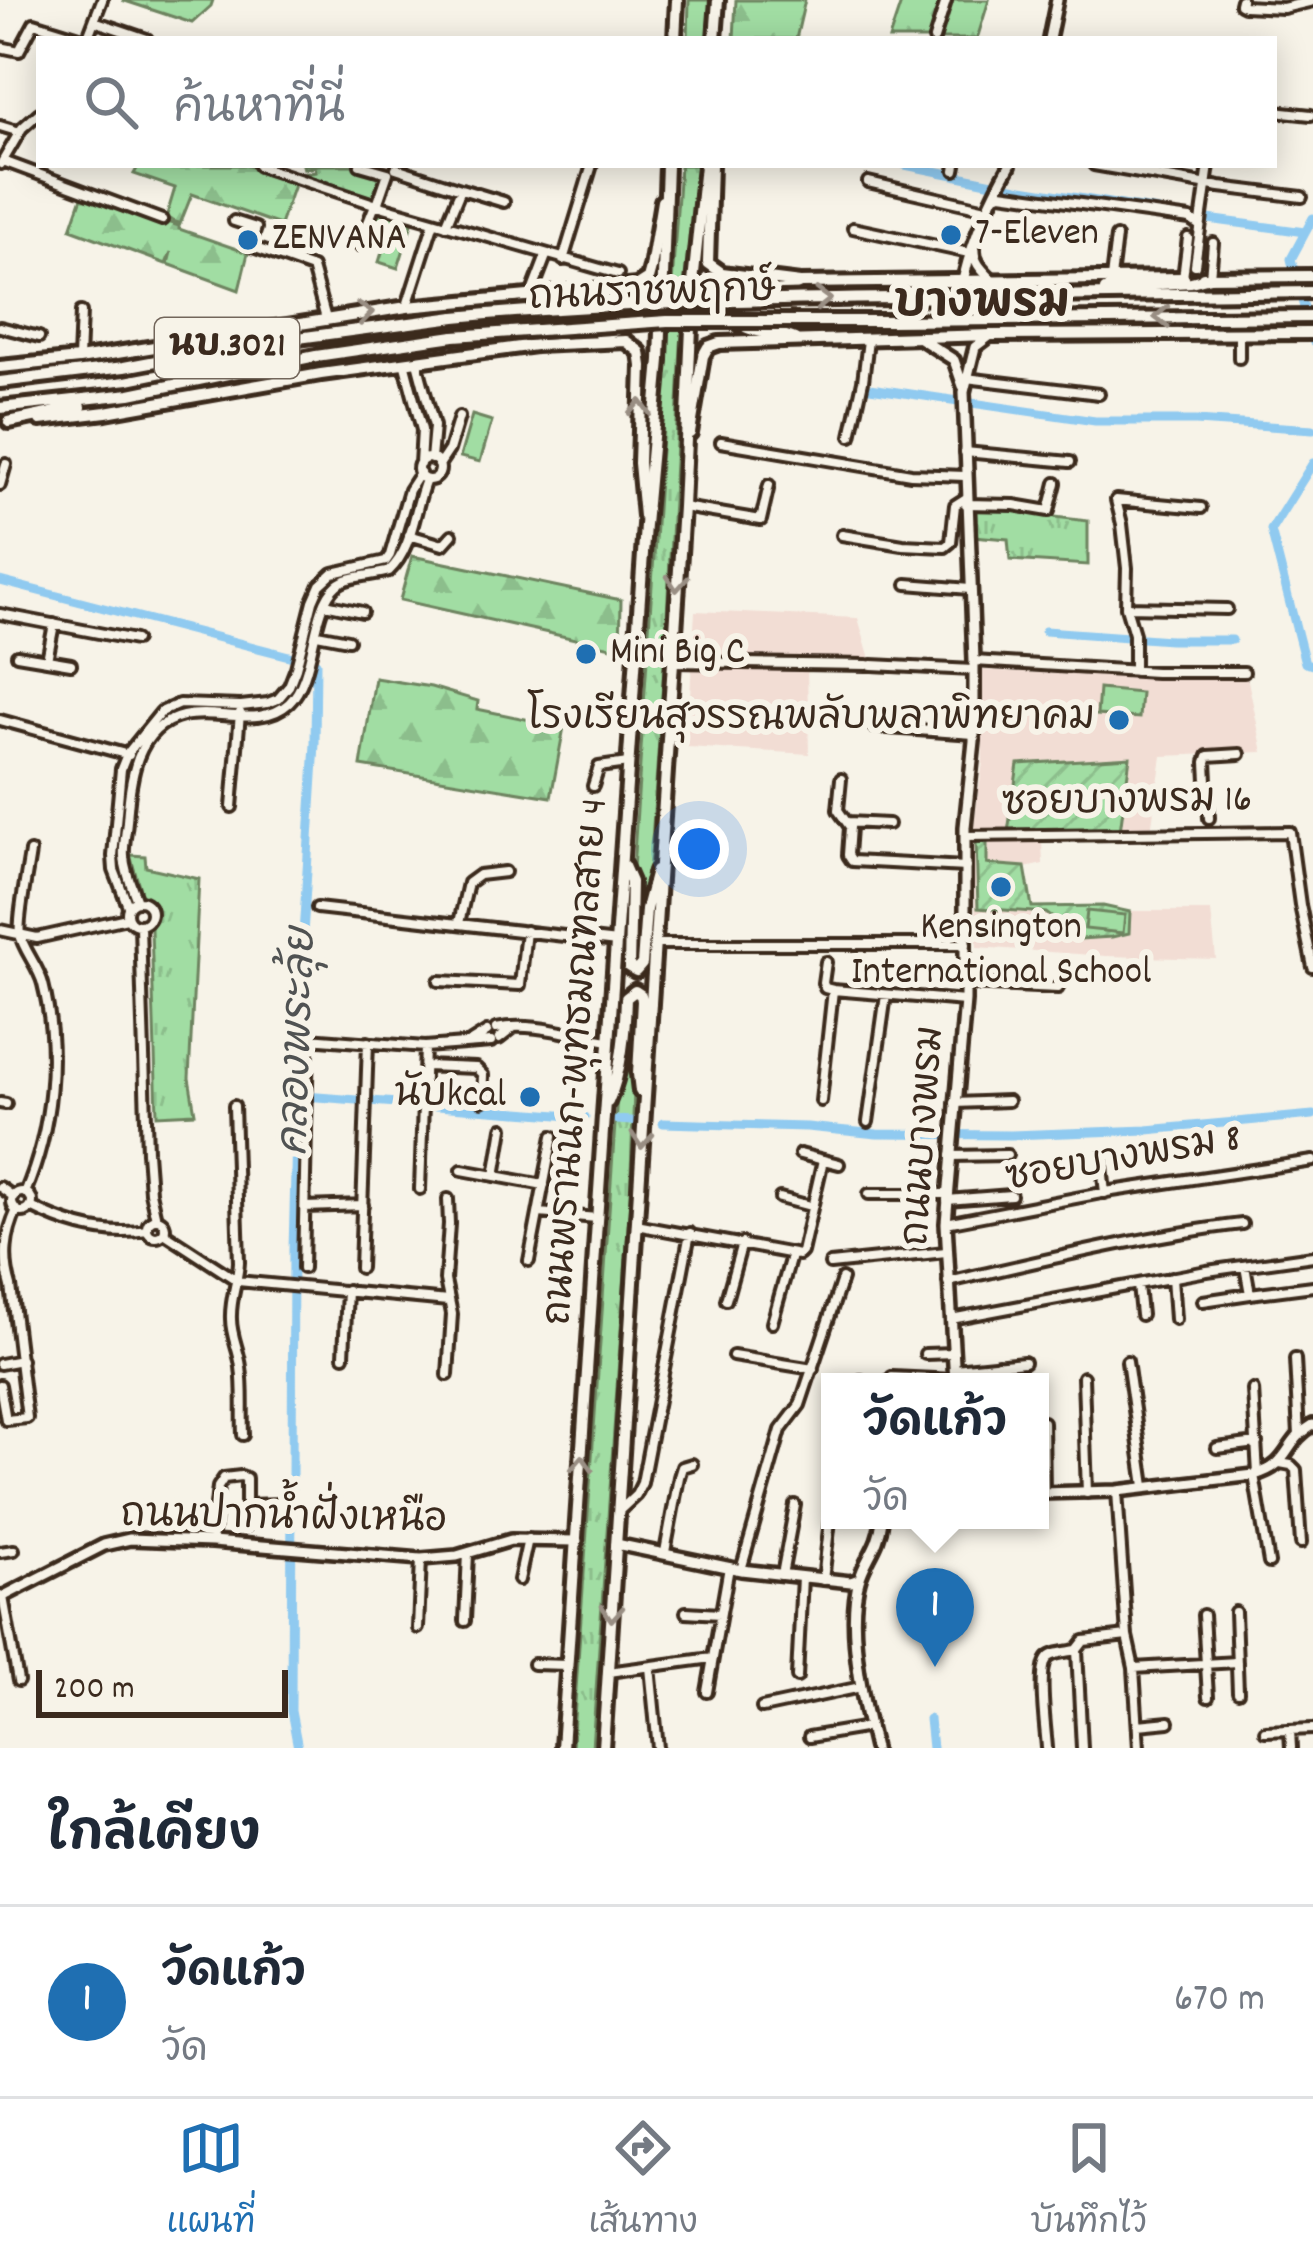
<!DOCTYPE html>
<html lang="th">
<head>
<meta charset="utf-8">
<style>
	:root { --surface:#fff; --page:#f2f2f3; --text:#1f2937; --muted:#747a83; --line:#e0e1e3; --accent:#1f6fb2 }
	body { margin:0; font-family:Dekko,"Playpen Sans Thai",sans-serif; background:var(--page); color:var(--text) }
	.scale { position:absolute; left:36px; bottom:30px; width:252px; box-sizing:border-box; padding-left:12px; border:6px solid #3b2a1e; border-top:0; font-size:33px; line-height:42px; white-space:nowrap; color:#3b2a1e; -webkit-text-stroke:9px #f7f3e8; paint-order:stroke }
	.you { position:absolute; left:699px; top:849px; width:42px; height:42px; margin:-30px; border:9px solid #fff; border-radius:50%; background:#1a73e8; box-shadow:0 0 0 18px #1a73e833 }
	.badge { display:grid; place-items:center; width:78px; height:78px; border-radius:50%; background:var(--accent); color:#fff; font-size:39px; font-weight:700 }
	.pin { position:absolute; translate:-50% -99px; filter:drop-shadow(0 3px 6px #0008) }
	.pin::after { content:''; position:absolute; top:63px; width:42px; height:36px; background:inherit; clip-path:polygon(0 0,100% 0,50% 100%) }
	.popup { position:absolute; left:821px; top:1373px; width:228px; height:156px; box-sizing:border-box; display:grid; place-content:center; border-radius:0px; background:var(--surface); filter:drop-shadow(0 3px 9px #0005); font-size:39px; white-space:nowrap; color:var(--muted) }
	.popup b { font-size:45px; color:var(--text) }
	.popup::after { content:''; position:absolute; left:50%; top:100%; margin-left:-24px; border:24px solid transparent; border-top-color:var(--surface) }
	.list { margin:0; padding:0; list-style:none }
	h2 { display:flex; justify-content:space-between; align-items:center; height:156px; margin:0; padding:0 48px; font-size:51px }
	h2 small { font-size:39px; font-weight:400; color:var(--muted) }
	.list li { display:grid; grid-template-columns:78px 1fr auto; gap:36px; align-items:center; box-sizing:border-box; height:192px; padding:0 48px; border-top:3px solid var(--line) }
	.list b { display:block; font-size:45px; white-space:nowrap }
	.list p { margin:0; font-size:39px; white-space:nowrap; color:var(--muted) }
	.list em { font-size:39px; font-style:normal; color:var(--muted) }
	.icon { flex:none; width:66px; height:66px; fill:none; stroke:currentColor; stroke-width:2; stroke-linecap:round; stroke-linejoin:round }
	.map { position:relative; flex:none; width:1313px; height:1748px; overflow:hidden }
	.search { position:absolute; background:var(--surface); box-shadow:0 6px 30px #0003; left:36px; right:36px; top:36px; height:132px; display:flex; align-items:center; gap:30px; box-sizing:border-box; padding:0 42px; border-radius:0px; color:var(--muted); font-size:45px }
	.sheet { height:348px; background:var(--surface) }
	nav { display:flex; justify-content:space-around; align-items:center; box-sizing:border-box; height:168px; border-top:3px solid var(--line); background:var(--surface); font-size:33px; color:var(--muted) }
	nav a { display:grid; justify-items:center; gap:6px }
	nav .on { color:var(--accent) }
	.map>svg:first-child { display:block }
	.built { fill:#f2ddd4 }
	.grass { fill:url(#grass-tufts); stroke:#6e8460; stroke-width:3 }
	.forest { fill:url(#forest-firs); stroke:#6e8460; stroke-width:3 }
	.garden { fill:url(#garden-furrows); stroke:#6e8460; stroke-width:3 }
	.pitch { fill:#a1dda3; stroke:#6e8460; stroke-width:3 }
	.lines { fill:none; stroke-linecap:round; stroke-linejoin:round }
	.canal { stroke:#90caf0; stroke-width:9 }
	.minor-casing { stroke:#3b2a1e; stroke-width:16 }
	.tertiary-casing { stroke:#3b2a1e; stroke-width:18 }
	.secondary-casing { stroke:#3b2a1e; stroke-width:20 }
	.primary-casing { stroke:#3b2a1e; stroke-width:20 }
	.minor { stroke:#f7f3e8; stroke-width:8 }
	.tertiary { stroke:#f7f3e8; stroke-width:9 }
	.secondary { stroke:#f7f3e8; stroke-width:10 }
	.primary { stroke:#f7f3e8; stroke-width:10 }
	.primary-bridge-casing { stroke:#3b2a1e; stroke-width:20; stroke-linecap:butt }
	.primary-bridge { stroke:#f7f3e8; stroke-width:10 }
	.oneway { stroke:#998e83 }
	.poi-dot { fill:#1f6fb2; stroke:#f7f3e8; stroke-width:4.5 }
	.labels { text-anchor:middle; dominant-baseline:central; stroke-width:12; stroke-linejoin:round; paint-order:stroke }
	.shield { fill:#f7f3e8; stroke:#73665b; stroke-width:3 }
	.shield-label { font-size:36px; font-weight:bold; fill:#3b2a1e }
	.poi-label { font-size:39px; fill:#3b2a1e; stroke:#f7f3e8; text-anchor:start }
	.street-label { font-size:39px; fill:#3b2a1e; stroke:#f7f3e8 }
	.water-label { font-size:42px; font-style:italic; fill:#505252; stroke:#f7f3e8 }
	.quarter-label { font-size:45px; font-weight:bold; fill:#3b2a1e; stroke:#f7f3e8 }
</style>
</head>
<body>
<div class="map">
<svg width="1313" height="1748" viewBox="0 0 1313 1748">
	<defs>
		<pattern id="grass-tufts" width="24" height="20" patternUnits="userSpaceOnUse" patternTransform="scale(3)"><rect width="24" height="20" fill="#a1dda3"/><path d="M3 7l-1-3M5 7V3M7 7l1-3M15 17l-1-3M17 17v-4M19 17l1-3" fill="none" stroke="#8cbe8c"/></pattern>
		<pattern id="forest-firs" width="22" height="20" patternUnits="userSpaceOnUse" patternTransform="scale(3)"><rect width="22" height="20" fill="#a1dda3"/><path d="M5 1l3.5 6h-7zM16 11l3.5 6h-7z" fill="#8cbe8c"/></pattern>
		<pattern id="garden-furrows" width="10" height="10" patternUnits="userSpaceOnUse" patternTransform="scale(3)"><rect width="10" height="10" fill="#a1dda3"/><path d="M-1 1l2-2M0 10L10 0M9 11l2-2" fill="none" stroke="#8cbe8c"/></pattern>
	</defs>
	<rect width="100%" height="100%" fill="#f7f3e8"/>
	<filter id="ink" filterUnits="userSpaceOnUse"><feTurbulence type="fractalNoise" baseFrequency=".00833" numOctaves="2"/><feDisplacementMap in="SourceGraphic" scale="24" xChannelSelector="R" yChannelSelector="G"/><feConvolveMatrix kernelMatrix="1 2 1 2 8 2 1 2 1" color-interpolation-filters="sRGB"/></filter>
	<g filter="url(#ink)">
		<path class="built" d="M695,611L858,618L871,662H860V668L807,669L809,754L687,747Z
			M982,670L1161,679L1247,676L1263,752L1162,756L1151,831L975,832L973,831L983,762Z
			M972,841H1042L1043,864L1025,868L1032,907L1103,906L1130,911H1211L1216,959L1106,956L977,947Z"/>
		<path class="grass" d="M689,0H710L707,39H688Z
			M680,165H697L681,346L665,654L651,855L637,963L632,955L635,893L633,869Z
			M973,507L1018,508L1055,517L1088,521V565L1010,560L1008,539L973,536Z
			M130,855L145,856L146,867L199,879L189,1078L195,1113L157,1115L151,929L154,915L151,901L142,896Z
			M631,996L635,998L637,1008L630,1200L592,1748H572L617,1095Z"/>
		<path class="forest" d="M122,0H213L211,6L192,23Z
			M736,0H805L796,39H734Z
			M902,0H941L929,39H889Z
			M952,0H989L977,39H939Z
			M139,165H245L295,182L280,225L192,194L180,224L166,218L175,188L134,174Z
			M303,165H353L383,175L375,202L296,175L316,172L315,167L304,169Z
			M83,194L179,226V229L248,253L239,290L168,264L171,252L166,264L71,229Z
			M377,210L413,220L398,268L379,262L388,233L370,224Z
			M412,556L621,600L620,649L400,600Z
			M375,678L431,687L478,701L477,709L564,727L551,797L361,766Z"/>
		<path class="garden" d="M1130,757L1120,831L1008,832L1018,764Z
			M976,841H987V864L1025,867L1032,907L1103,906L1130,912L1129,933L1112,937L1080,939L1046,913L978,908Z"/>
		<path class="pitch" d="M472,415L492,421L480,462L460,457Z
			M1099,689L1141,693L1139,718L1097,715Z
			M1087,911L1125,915L1123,933L1085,929Z"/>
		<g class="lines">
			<path class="canal" d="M905,165L1022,189L1159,211
				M1193,217L1305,232
				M1313,218L1291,259L1313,341
				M870,388L1095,421H1196L1313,429
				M1313,463L1271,530L1305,663L1313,665
				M0,581L316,663L315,744L300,982L293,1250L291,1711L298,1748
				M1045,631L1170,640H1232
				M304,1096L585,1117
				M617,1120L631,1121
				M663,1123L807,1127L877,1134L1011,1135L1147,1130L1313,1115
				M929,1719L932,1748"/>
			<g class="minor-casing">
				<path id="minor" d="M1241,0L1240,4L1244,6L1283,8L1313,1
					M94,21L147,39
					M87,39L102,0
					M934,39L946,1
					M0,47L19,51L34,23L86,39
					M1274,111L1311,115
					M0,126L20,132
					M3,161L162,220
					M1,164L22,128L39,113
					M360,165L388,173L377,205
					M1094,165L1220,187L1302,197
					M259,166L377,205L618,274
					M396,168L461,189L446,225
					M955,170L956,165
					M868,182L986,209
					M461,189L504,202
					M995,195L1001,193L1190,219L1200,226
					M234,221L256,228L250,246L312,268L326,319
					M853,228L969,253
					M359,245L375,205
					M563,260L592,165
					M1195,265L1209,165
					M1210,277L1213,243
					M1111,278L1116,237
					M1183,278L1188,238
					M531,295L546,256
					M407,306L434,222
					M0,327L39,337
					M1239,358V333
					M79,359L81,312
					M404,362L422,430L420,464
					M417,362L434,426L431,459
					M966,378L1099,394
					M851,436L863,381L868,340
					M721,442L911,474L965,476
					M965,452L1070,462
					M418 469a11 11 0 1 1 22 0a11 11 0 1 1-22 0Z
					M439,465L449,450L459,417
					M0,485L6,464
					M966,504L1014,505L1049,511L1056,483
					M683,507L761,520L769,485
					M409,535L443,545L452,535
					M842,535L903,545L945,547L951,542L955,505L966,498
					M907,584L970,589
					M325,604L362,612
					M1127,607L1227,609
					M0,614L135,640
					M54,624L47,660L71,664
					M317,634L348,640
					M17,655L47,660
					M974,661L1156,672H1244
					M672,662L867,665
					M872,665L973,670
					M1134,671V634L1126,607L1127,568L1122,524L1116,500L1201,508
					M0,720L129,755
					M874,727L974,734
					M841,779L838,810L850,827L848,855L852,861L966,867
					M593,786L599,767L628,763
					M232,807L240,713
					M1209,818L1206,762L1208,756L1240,754
					M848,822L888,824
					M965,836L1290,832L1300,905L1313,967
					M127 913a12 12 0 1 1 24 0a12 12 0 1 1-24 0Z
					M137,901C132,887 125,872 124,857C123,845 126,833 127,821C130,781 135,727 183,716C217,708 261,729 289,703C317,676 310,608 337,585C348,575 375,576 389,571C413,549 414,509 426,480
					M128,906L114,870L113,856L121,769L127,754L161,712L179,704L241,706L268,703L278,699L289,686L296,668L313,601L320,585L333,573L386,561L390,555L409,490L420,473
					M317,908L617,942
					M459,923L468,883L479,875L505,872
					M140,926L147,1152L150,1192L156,1219
					M0,930L37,938L127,918
					M655,944H966
					M826,962L823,983L825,988L833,990L965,1001
					M439,981L520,985L526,931
					M966,984L1058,988
					M496,1029C531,1021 574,1036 609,1041
					M499,1039L513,1028
					M471,1042L487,1032
					M425,1066L476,1068L483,1075L482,1101
					M821,1101L833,990
					M0,1103L6,1104
					M955,1103L1008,1101
					M234,1106L239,1262C238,1282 230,1298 231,1319C231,1336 239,1350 241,1367C244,1389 242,1413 243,1435
					M868,1122L886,995
					M800,1154L839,1164
					M951,1156L1007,1155
					M1101,1157L1105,1193
					M462,1170L544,1185
					M495,1176L503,1128
					M0,1187L14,1197
					M420,1189L425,1047
					M12 1202a10 10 0 1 1 20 0a10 10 0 1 1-20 0Z
					M25,1193C52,1129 60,1052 43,984C39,967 22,948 20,934C17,921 28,868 30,852
					M869,1194H947
					M780,1198L810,1206
					M448,1199L449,1224L445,1280L452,1314L448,1375
					M947,1200L1011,1195
					M31,1207C67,1225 107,1237 147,1230
					M305,1207L363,1205
					M539,1213L597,1218
					M147 1228a9 9 0 1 1 18 0a9 9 0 1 1-18 0Z
					M946,1223L1112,1191L1313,1161
					M636,1225L799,1255L802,1252L823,1160
					M164,1233L238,1281L448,1301
					M529,1261L553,1136
					M830,1264L946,1252
					M303,1268L308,1038L425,1047L491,1042
					M360,1268L368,1042
					M1172,1277L1175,1319
					M948,1282C1046,1260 1142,1236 1242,1224
					M1138,1285L1141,1315
					M1250,1294L1313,1286
					M726,1300L742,1243
					M1203,1301L1250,1294L1245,1266
					M951,1319L1207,1271L1313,1256
					M772,1323L791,1256
					M925,1354L954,1353
					M344,1356L347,1290
					M733,1356L813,1369
					M1295,1359L1299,1435
					M1127,1361L1145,1486
					M0,1364L21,1360
					M998,1364V1382
					M955,1369L1024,1362
					M892,1377L955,1380
					M1083,1377L1087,1493
					M861,1382V1380
					M0,1385L6,1420L27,1418L11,1286C3,1259 5,1236 17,1210
					M1253,1390L1258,1474
					M1043,1422L1044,1493
					M1217,1448L1257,1443
					M1280,1463L1291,1465L1296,1470L1301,1543
					M1254,1475L1269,1563
					M1117,1491L1127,1636L1134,1668L1139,1748
					M247,1505L284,1504
					M619,1511L636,1495L642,1483L690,1233
					M212,1542L218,1487L224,1478L241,1476L246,1478V1526
					M0,1552L14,1550
					M665,1552L679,1477L682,1467L692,1464
					M741,1570L781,1430L800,1405L842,1279
					M782,1575L795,1505
					M519,1580L528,1539
					M823,1580L830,1520
					M3,1597L18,1681
					M686,1612L720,1614
					M1235,1612L1238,1692
					M1203,1615L1208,1697
					M465,1621L468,1553
					M418,1628L421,1559
					M1077,1650L1082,1748
					M533,1664L568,1665
					M650,1667L658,1748
					M1134,1668L1237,1662
					M608,1672L712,1658
					M797,1677L802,1577
					M707,1692L729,1567
					M762,1708L861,1687
					M1138,1725L1169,1722
					M1265,1731L1313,1729
					M1290,1731L1291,1748
					M809,1737L869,1727
					M1047,1748C1046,1731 1037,1669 1048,1658C1054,1652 1068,1652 1077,1650L1084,1641L1127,1636"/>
			</g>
			<g class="tertiary-casing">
				<path id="tertiary" d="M1049,39L1057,0
					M974,248C973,262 982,270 991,279
					M963,280C973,238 989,202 1010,165
					M921,339L954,360L963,386
					M955,1382L946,1223L965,1001V827L974,741V661L964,392L975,347L991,335
					M1040,1493L1117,1491L1254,1475C1292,1465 1283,1442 1313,1425
					M616,1544L741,1570L851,1582L859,1579
					M0,1598L104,1545L130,1539L212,1542L421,1559L457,1556L511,1540L577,1541
					M874,1748C863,1703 846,1625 859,1581C865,1558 879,1548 882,1520"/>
			</g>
			<g class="secondary-casing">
				<path id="secondary" d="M711,165L708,263L722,273L800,283L1184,278
					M1203,277L1313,276
					M600,295L618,300C626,310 626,320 617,330L600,335
					M795,339C773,329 738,338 732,309L742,295L784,291L800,283
					M0,367L79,359L407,307L637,286L648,279L651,268L662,201
					M40,420L106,412L321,374L535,345L626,341L640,352L642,366L639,463L644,516
					M690,433L703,356L708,347L719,343L991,335L1313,333"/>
			</g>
			<g class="primary-casing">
				<path id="primary" d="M675,39L677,0
					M715,39L718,0
					M1105,290L1111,287L1191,282L1210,277
					M896,298L1313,292
					M889,321L1313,317
					M0,382L124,367L231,347L455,317
					M0,408L130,394L316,356L454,336
					M9,422L81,407
					M624,866L631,882L629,967L636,971L642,964L646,909L656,871
					M608,1102C622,1071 625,1032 626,998L635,991L641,995L642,1001L638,1074L640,1091
					M562,1748L604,1116L645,525L660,360L667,165
					M603,1748L683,507L693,283L705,165"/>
			</g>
			<use href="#minor" class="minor"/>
			<use href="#tertiary" class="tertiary"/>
			<use href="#secondary" class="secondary"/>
			<use href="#primary" class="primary"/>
			<g class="primary-bridge-casing">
				<path id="primary-bridge" d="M455,317C602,303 749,300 896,298
					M454,336L667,321H889"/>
			</g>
			<use href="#primary-bridge" class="primary-bridge"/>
		</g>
		<defs><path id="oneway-chevron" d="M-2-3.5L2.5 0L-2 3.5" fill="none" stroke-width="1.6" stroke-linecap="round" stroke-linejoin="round" transform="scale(3)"/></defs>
		<g class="oneway">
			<use href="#oneway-chevron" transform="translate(823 299) rotate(-1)"/>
			<use href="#oneway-chevron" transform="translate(365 313) rotate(-8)"/>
			<use href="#oneway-chevron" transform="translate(1162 317) rotate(179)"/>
			<use href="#oneway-chevron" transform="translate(640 408) rotate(-88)"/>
			<use href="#oneway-chevron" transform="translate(677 583) rotate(94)"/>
			<use href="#oneway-chevron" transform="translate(642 1140) rotate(94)"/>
			<use href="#oneway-chevron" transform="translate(582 1464) rotate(-87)"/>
			<use href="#oneway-chevron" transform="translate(612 1613) rotate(94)"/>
		</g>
	</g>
	<g class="poi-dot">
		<circle cx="951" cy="235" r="12"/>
		<circle cx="248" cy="240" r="12"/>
		<circle cx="586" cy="654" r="12"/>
		<circle cx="1119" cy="720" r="12"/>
		<circle cx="1001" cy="887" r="12"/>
		<circle cx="530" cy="1097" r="12"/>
	</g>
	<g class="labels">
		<rect class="shield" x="155" y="318" width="144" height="60" rx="9"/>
		<g class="shield-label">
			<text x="227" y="348">นบ.3021</text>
		</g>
		<g class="poi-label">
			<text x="975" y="235">7-Eleven</text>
			<text x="272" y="240">ZENVANA</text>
			<text x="610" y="654">Mini Big C</text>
			<text x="1095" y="720" text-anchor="end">โรงเรียนสุวรรณพลับพลาพิทยาคม</text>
			<text x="1001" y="929" text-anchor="middle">Kensington<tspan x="1001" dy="45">International School</tspan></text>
			<text x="506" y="1097" text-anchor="end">นับkcal</text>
		</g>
		<g class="street-label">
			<text transform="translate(652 296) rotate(-2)">ถนนราชพฤกษ์</text>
			<text transform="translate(1127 804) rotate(-1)">ซอยบางพรม 16</text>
			<text transform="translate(579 1062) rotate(-86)">ถนนพรานนก-พุทธมณฑลสาย 4</text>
			<text transform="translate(926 1136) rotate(-86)">ถนนบางพรม</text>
			<text transform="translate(1124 1161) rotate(-10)">ซอยบางพรม 8</text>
			<text transform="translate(284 1520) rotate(1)">ถนนปากน้ำฝั่งเหนือ</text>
		</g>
		<g class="water-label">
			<text transform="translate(301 1042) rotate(-88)">คลองพระลุ้ย</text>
		</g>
		<g class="quarter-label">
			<text x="982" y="306">บางพรม</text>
		</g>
	</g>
</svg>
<div class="scale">200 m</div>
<div class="you"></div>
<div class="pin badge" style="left:935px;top:1667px">1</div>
<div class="popup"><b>วัดแก้ว</b>วัด</div>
<div class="search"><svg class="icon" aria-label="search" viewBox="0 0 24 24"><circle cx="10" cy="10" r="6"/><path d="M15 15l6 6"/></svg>ค้นหาที่นี่</div>
</div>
<section class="sheet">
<h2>ใกล้เคียง<small></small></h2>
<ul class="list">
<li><span class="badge">1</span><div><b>วัดแก้ว</b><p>วัด</p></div><em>670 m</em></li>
</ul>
</section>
<nav>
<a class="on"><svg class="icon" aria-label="map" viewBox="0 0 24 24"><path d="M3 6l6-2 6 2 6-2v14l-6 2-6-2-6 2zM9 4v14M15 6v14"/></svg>แผนที่</a>
<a><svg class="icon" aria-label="directions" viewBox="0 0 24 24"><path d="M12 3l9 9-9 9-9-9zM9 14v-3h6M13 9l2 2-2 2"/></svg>เส้นทาง</a>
<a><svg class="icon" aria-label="saved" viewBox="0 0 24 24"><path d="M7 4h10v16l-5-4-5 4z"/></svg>บันทึกไว้</a>
</nav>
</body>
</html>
